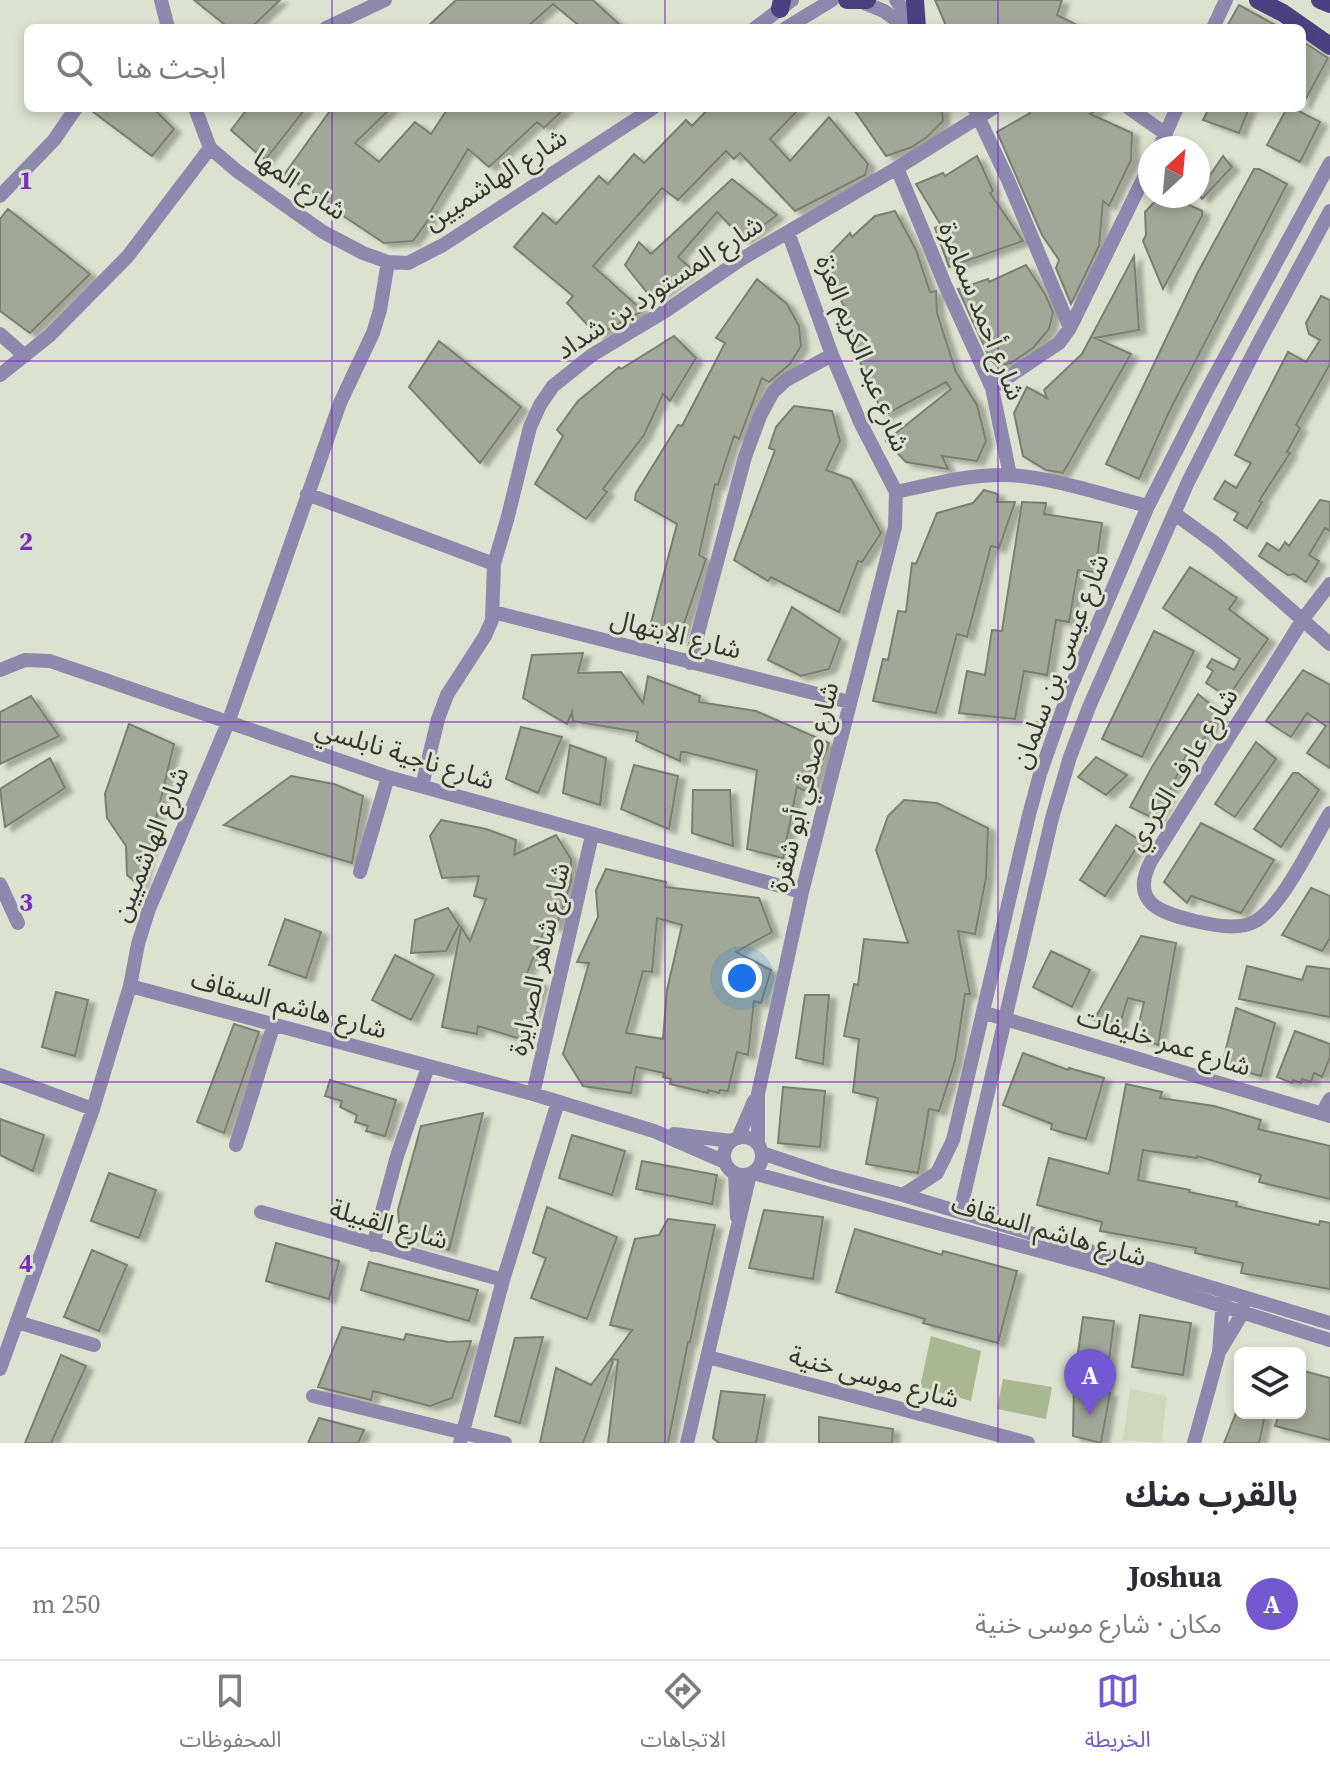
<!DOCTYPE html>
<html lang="ar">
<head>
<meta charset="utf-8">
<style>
	:root { --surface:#fff; --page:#f2f2f3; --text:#2b2b33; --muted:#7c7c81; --line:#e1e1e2; --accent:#7358d2 }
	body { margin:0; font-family:"Source Serif 4","Noto Sans Arabic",serif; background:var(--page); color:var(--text); direction:rtl }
	.controls { position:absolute; right:24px; bottom:24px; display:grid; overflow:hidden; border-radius:12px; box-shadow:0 4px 12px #0003 }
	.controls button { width:72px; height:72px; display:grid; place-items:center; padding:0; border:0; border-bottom:2px solid var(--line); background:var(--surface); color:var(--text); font:40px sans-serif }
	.compass { position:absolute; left:1138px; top:136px; width:72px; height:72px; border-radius:50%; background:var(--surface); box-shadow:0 4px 12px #0003; rotate:26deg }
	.you { position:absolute; left:742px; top:978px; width:28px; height:28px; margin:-20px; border:6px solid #fff; border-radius:50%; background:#1a73e8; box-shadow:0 0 0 12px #1a73e833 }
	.badge { display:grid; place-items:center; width:52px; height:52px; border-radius:50%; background:var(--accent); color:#fff; font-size:26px; font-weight:700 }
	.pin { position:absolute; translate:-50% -66px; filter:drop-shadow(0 2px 4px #0008) }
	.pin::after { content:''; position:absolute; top:42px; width:28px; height:24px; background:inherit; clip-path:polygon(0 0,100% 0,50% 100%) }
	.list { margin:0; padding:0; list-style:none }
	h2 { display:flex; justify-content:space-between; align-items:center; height:104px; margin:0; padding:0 32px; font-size:34px }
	h2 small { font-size:26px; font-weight:400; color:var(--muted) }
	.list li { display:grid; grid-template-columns:52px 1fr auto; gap:24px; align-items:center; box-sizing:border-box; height:112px; padding:0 32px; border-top:2px solid var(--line) }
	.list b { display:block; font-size:30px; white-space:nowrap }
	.list p { margin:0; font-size:26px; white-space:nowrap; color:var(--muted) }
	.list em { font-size:26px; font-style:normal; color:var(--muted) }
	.icon { flex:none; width:44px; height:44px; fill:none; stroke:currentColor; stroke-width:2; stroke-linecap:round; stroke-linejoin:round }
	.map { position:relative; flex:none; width:1330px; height:1443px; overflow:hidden; direction:ltr }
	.search { position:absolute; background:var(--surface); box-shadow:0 4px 12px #0003; left:24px; right:24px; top:24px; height:88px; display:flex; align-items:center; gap:20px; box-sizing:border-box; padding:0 28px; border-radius:12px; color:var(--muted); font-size:30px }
	.sheet { height:216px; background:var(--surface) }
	nav { display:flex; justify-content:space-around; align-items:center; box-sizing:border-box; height:112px; border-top:2px solid var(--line); background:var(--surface); font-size:22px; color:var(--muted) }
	nav a { display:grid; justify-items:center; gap:4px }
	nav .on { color:var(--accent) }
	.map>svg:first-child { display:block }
	.built { fill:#ced8bf }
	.green { fill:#a9b891 }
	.building { fill:#a1a897; stroke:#79806f; stroke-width:2; fill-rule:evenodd; filter:url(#shadow) }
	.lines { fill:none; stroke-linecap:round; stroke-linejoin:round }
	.minor { stroke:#8d89ae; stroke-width:14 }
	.major { stroke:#4c4180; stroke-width:18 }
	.grid { fill:none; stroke:#7b2cbf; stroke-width:2; stroke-opacity:0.55 }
	.labels { text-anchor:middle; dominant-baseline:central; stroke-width:6; stroke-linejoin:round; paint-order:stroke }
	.street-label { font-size:26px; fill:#343730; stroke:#dbe2cf }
	.grid-label { font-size:26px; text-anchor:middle; font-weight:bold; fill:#7b2cbf; stroke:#dbe2cf; stroke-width:6; stroke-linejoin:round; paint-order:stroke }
</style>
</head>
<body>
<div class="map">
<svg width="1330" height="1443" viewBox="0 0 1330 1443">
	<defs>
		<filter id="shadow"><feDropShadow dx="7" dy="4" stdDeviation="2" flood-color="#0004"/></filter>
	</defs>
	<rect width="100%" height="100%" fill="#dbe2cf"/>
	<path class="built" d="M1130,1389L1167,1396L1161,1443L1123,1440Z"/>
	<path class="green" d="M931,1336L981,1351L971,1401L920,1387Z
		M1003,1379L1052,1387L1046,1419L997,1409Z"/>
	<path class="building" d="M194,0H280L251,28H229Z
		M456,0H593L623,28H582L553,4L526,28H426Z
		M935,0H1062L1057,15L1083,28H947Z
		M1239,5L1281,28H1226Z
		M1302,41L1328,58L1302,106Z
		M88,108H153L174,129L152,156Z
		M248,108H306L265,160L231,130Z
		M332,108H391L355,143L379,162L415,122L431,134L448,108H565L544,128L537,122L489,167L468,149L429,214L431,216L413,241L384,243L336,211L338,208L284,175Z
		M709,108H800L770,139L790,161L829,117L868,164L865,175L795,211L740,153L734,159L726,151L678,200L662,188L593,266L643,311L597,335L567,303L573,296L514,247L543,213L556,224L599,176L608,184L634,154L644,163L686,120L692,126Z
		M853,108H942L943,121L927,137L912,147L886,156Z
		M1027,108H1101L1090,114L1132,133L1131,160L1109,206L1103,201L1099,246L1071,304L1056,268L1059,260L1042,235L997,132L1030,113Z
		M1209,108H1249L1239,133L1203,120Z
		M1287,108H1293L1320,122L1300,162L1267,145Z
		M977,156L993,191L990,193L1023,241L949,267L935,228L941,225L916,184L943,173L945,176Z
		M1223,156L1232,167L1202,199L1198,193Z
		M1254,169H1259L1287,184L1169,412L1139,479L1106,464L1198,272Z
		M732,179L777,215L744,240L717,212L678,257L692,269L653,300L625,265L639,242L651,254Z
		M1160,196H1170L1202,211V216L1163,289L1143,241L1146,235L1145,212Z
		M8,209L90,274L30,333L0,311V219Z
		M895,211L916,250L930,292L936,291L937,313L956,372L977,405L986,441L977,461L942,456L948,469L906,462L886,441L951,389L946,382L883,416L865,368L862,369L849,319L824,260L850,233L852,237L875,216Z
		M1134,256L1139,330L1095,338L1131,354L1063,473L1046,470L1023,456L1014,413L1027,387L1047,398L1044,390L1082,354Z
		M1026,265L1045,294L1053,312L1049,329L1033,348L1011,363L997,366L990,359L958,289L988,279L989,282Z
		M757,279L787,304L799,326L801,346L790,364L769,382L762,378L739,439L734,436L718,485L715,484L699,555L706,559L679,638L648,634L677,524L635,500L636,493L678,425L682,426L725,343L716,338Z
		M1321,296L1330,300V364L1296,425L1300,428L1287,452L1290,453L1259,501L1262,502L1247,528L1234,520L1238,513L1214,499L1225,481L1236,488L1251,463L1235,455L1288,352L1306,362L1320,340L1309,334L1306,323Z
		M674,336L696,358L670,401L663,394L644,435L603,489L607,492L586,519L535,484L563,436L557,430L578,401L619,367L621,369Z
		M439,341L521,407L480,463L409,387Z
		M794,406L832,411L840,441L826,470L851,479L881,533L862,562L858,561L839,612L771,577L768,581L734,560L775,450L769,448L776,427Z
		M984,490L998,494L997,502H1015L999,548L991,546L967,637L957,634L936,713L873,701L883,659L888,660L898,611L906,612L912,563L916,564L937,513L973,503Z
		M1320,500L1330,502V531L1325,528L1309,555L1319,561L1306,582L1294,574L1288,575L1259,556L1267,543L1279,551L1285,542L1289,546Z
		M1022,502L1046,503L1044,514L1102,523L1095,572L1078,570L1069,622L1056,620L1047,675L1024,671L1015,719L959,713L967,671L985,675L992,630L1002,631Z
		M1190,567L1237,598L1229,609L1268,639L1228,697L1206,683L1213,671L1207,667L1212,659L1234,670L1240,659L1163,608Z
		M792,607L840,639L829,669L801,676L768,660Z
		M1154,631L1194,651L1142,757L1102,739Z
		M583,653L578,673L621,672L643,703L648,676L700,696L699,702L756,711L829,743L810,793L797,787L783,858L747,849L757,770L685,752H681L680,761L636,741L638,732L573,721L572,712L567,724L523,698L532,655Z
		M1303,670L1330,685V768L1307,753L1326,726L1307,713L1291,737L1266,721Z
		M1198,694L1220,712L1193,756L1187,753L1157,820L1130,807L1152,767Z
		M31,696L59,736L0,764V712Z
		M129,724L174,744L140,886L127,875L126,846L107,818L105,794Z
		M521,727L562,737L538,793L506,779Z
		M1256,742L1276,759L1235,817L1215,804Z
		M570,745L606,758L600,805L563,793Z
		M1096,757L1127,775L1106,795L1078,777Z
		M50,758L65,788L5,827L0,789Z
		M634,765L678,776L669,829L621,809Z
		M1293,773H1298L1319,790L1281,847L1254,829Z
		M291,776L334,784L363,796L352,863L224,825Z
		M693,790H730L733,846L692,833Z
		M904,800L937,803L988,828L986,878L975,934L958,931L970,994H965L955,1061L939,1111L929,1109L918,1173L866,1164L878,1098L853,1092L859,1039L844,1036L854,984L858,985L864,939L908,943L876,850L888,816Z
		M441,820L486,829L516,840L514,855L556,835L571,859V882L556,927L547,924L525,978L541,983L524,1040L478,1026L477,1034L442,1027L461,927L470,941L486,899L474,896L479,876L442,878L430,836Z
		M1201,823L1274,860L1241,913L1191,896L1187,903L1164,882Z
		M1116,825L1141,841L1105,896L1080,880Z
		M606,869L666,882L665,887L759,898L772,932L736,952L771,970L761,1003L754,1001L748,1055L737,1052L728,1091L720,1090L719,1093L708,1090V1093L670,1084L671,1079L663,1077L664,1073L636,1067L631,1093L583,1086L563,1054L589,963L577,962L598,917L596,890ZM657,918L682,925L667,990L663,1039L626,1033L643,971L652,972Z
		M1311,888L1330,896V938L1322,951L1282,935Z
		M448,908L459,925L446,951L411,953L415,920Z
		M285,919L321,932L306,978L269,965Z
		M1141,936L1176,943L1158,1045L1136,1037L1144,1002L1128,998L1118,1030L1094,1020Z
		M1051,951L1090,970L1072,1007L1033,987Z
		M395,955L434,975L411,1020L372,1000Z
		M1247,966L1302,980L1307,966L1330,969V1017L1239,999Z
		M56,992L88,1000L75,1056L42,1047Z
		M805,995H829L823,1064L796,1058Z
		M1236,1008L1275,1023L1261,1076L1222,1065Z
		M234,1024L259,1032L224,1133L197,1122Z
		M1295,1031L1330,1044V1057L1322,1077L1314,1073L1311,1082L1302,1079L1301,1083L1293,1080L1292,1083L1277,1077Z
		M1023,1053L1068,1070L1069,1068L1104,1078L1086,1139L1051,1129L1052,1124L1003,1105Z
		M330,1080L396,1100L385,1136L366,1131L368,1126L355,1122L357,1115L340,1107L342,1101L325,1096Z
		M1126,1084L1162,1092L1160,1098L1214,1106L1261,1120L1258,1129L1330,1146V1199L1259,1182L1261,1175L1197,1156V1158L1149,1151L1143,1150L1138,1180L1190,1190L1189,1192L1237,1202L1236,1206L1319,1225L1320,1221L1330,1223V1289L1241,1273L1243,1263L1195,1253L1196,1248L1100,1231L1102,1222L1037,1205L1049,1158L1109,1174Z
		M783,1087L825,1091L820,1147L778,1143Z
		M483,1113L449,1250L400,1236L398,1210L421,1126Z
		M0,1119L44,1135L33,1171L0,1155Z
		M572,1135L625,1151L612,1195L559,1178Z
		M642,1161L717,1175L712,1204L636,1189Z
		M109,1173L156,1190L139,1238L91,1221Z
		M547,1207L617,1237L587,1319L531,1298L546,1258L533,1253Z
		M764,1210L823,1217L813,1279L749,1268Z
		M668,1219L715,1225L690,1342H688L668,1443H608L618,1360L611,1359L632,1330L610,1325L635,1239L659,1235Z
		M855,1229L942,1255L943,1251L1017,1271L998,1343L923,1323L925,1319L836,1292Z
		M276,1243L339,1261L329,1299L266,1281Z
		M92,1250L127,1265L99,1331L64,1317Z
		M369,1262L478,1290L469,1321L361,1290Z
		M1140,1315L1191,1323L1183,1375L1132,1367Z
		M1083,1317L1114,1321L1105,1392L1110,1393L1101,1443L1073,1436L1074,1381Z
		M342,1327L404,1340L406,1334L448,1342L471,1341L452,1398L430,1406L373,1391L371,1400L318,1387Z
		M543,1337L520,1423L495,1416L515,1338Z
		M61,1355L86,1366L51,1443H25Z
		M610,1360L613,1362L583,1443H540L556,1368L591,1385Z
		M1300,1370L1330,1378V1440L1275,1426L1279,1413H1300Z
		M721,1391L765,1395L756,1443H719L713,1438Z
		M1236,1413L1265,1415L1259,1443H1224Z
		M819,1417L893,1429L892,1443H819Z
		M319,1418L364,1430L358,1443H308Z"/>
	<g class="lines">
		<path class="minor" d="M161,0L168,28
			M896,0L917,28
			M862,2L884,11L907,28
			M326,28L385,0
			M755,28L792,0
			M786,28L832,0
			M1213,28L1226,0
			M195,108L210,148L237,171L323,232L363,253L388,262L408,263L443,245L653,108
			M974,108L1008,180L1070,328
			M1129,108L1166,134
			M1159,148L1177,108
			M897,168L946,287L992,388L1010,475
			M0,196L54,140L76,108
			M0,334L25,356
			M0,375L49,336L128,256L210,148
			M992,388L1059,343L1070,328L1150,165
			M896,492C933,484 969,474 1007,475C1049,476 1107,496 1148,506
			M307,494L494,564
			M1175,514L1215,543L1330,644
			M1330,584L1303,619L1151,861C1129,903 1161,913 1195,921C1214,925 1238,931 1256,921C1284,904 1312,842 1330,813
			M493,612L849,702
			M690,663L745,457L760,416L773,392L786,380L832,355
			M0,670L25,660L50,661L388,777L802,892
			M422,786L438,719L447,695L485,636L492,620L494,564L507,520L530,427L540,405L553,386L592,355L667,310L740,260L897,168L993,108
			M360,872L388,777
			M0,884L18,923
			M130,986L138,944L149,909L228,723L340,403L373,333L380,310L388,262
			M985,1013L1330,1116
			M0,1075L93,1109
			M533,1094L592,835
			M1322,1113L1330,1099
			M674,1134L731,1141
			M724 1156a19 19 0 1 1 38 0a19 19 0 1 1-38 0Z
			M738,1138L754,1101
			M758,1143V1094L802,892L895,527L896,492L860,422L832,355L788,232
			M236,1145L274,1024
			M762,1153L827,1175L903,1195L1330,1323
			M735,1173L737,1217
			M753,1173L1099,1267L1330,1340
			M903,1195L937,1173L953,1140L1029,815L1040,774L1068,694L1148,506L1206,392L1330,163
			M261,1212L503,1280
			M960,1212L1052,818L1070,757L1089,707L1188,482L1258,344L1330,211
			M373,1245L397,1156L428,1067
			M17,1322L94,1345
			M1221,1349L1242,1314L1243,1308
			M708,1357L1028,1443
			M0,1369L93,1109L130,986L533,1094L654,1131L725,1162
			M313,1396L505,1443
			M460,1443L503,1280L558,1102
			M687,1443L750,1174
			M1194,1443L1219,1352L1223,1299"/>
		<path class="major" d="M847,0H867
			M915,0L917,28
			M1258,0L1283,13L1330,46
			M1320,0L1330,4
			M780,9L782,0"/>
	</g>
	<path class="grid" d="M332,0V28M665,0V28M998,0V28M332,108V1443M665,108V1443M998,108V1443M0,361H1330M0,722H1330M0,1082H1330"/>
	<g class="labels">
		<g class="street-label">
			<text transform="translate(495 179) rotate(-33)">شارع الهاشميين</text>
			<text transform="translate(300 184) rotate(34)">شارع المها</text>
			<text transform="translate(659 287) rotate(-33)">شارع المستورد بن شداد</text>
			<text transform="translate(982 311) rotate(68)">شارع أحمد سمامرة</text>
			<text transform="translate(863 353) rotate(68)">شارع عبد الكريم العزة</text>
			<text transform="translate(676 634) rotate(14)">شارع الابتهال</text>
			<text transform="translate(1060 661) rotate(-69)">شارع عيسى بن سلمان</text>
			<text transform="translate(405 754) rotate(17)">شارع ناجية نابلسي</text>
			<text transform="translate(1182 769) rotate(-58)">شارع عارف الكردي</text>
			<text transform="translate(804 787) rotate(-76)">شارع صدقي أبو شقرة</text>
			<text transform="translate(150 844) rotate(-68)">شارع الهاشميين</text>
			<text transform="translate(539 959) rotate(-77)">شارع شاهر الصرايرة</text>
			<text transform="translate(289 1004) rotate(15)">شارع هاشم السقاف</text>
			<text transform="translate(1164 1041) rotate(17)">شارع عمر خليفات</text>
			<text transform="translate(389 1224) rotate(16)">شارع القبيلة</text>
			<text transform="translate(1049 1230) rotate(16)">شارع هاشم السقاف</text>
			<text transform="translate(874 1377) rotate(15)">شارع موسى خنية</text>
		</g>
	</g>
	<g class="grid-label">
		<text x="26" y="189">1</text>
		<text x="26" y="550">2</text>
		<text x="26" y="911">3</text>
		<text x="26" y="1272">4</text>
	</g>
</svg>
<div class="controls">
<button><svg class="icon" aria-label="layers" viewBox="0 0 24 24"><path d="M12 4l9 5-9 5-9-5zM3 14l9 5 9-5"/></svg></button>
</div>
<svg class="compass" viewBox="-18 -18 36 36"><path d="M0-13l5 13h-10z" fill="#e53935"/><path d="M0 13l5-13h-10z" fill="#7c7c81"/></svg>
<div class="you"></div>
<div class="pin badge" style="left:1090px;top:1415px">A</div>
<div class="search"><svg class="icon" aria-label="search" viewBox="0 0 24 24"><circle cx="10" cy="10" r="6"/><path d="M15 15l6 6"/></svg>ابحث هنا</div>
</div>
<section class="sheet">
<h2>بالقرب منك<small></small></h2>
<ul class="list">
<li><span class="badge">A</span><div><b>Joshua</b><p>مكان · شارع موسى خنية</p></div><em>250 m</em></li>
</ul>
</section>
<nav>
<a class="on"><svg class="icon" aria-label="map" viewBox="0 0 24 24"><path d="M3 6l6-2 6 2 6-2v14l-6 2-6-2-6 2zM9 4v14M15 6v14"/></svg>الخريطة</a>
<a><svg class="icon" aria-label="directions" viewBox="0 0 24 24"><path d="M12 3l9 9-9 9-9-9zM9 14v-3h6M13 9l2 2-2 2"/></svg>الاتجاهات</a>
<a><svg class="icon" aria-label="saved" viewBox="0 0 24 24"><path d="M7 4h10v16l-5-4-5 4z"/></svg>المحفوظات</a>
</nav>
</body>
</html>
